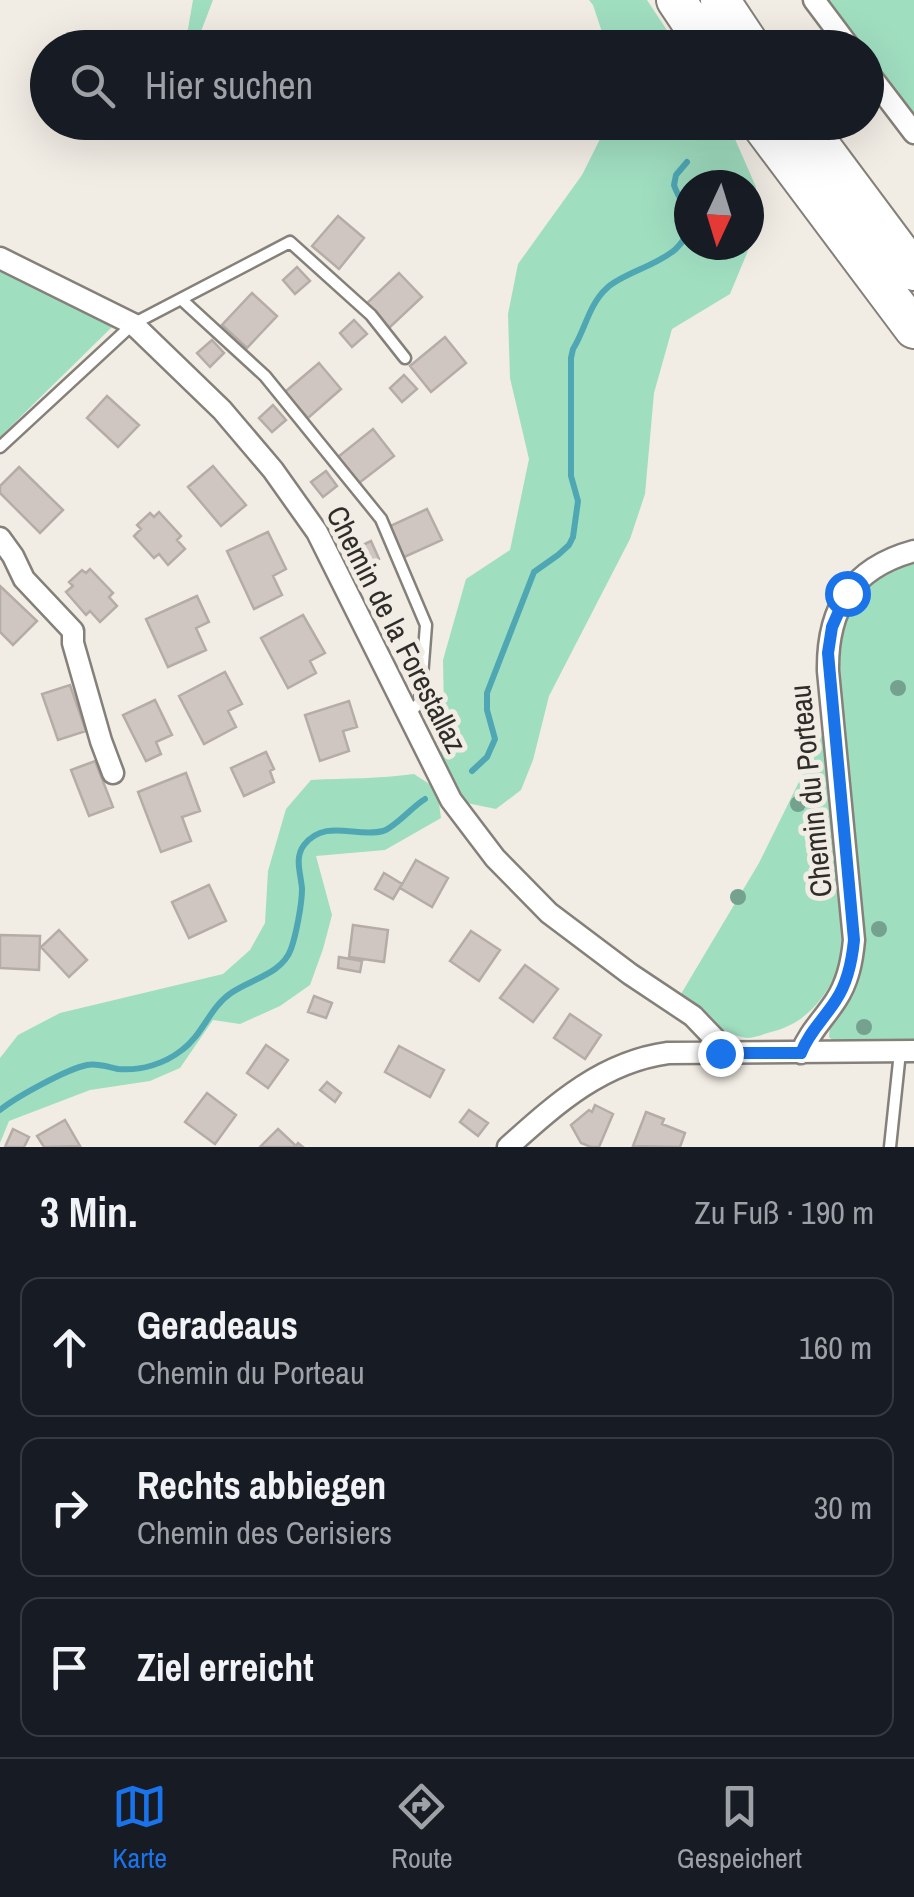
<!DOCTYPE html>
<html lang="de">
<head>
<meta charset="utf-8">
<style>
	:root { --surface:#171b24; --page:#20242c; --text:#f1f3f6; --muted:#9ea1a6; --line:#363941; --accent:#1a73e8 }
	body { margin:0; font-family:"Archivo Narrow",sans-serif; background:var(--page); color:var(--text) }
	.compass { position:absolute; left:674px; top:170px; width:90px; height:90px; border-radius:50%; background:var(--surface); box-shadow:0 10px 40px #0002; rotate:184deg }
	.stop { position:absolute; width:30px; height:30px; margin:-22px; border:8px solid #1a73e8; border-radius:50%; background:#fff }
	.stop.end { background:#1a73e8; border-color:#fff; box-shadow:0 2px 10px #0008 }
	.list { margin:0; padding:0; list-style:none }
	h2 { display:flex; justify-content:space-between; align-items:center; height:130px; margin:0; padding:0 40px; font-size:42px }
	h2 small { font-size:32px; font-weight:400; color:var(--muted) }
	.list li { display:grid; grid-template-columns:65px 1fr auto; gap:30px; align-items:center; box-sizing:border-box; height:140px; margin:0 20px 20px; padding:0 20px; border:2px solid var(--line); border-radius:20px }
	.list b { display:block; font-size:38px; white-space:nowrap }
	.list p { margin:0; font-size:32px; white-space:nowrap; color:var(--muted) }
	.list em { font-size:32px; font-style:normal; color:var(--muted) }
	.icon { flex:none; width:55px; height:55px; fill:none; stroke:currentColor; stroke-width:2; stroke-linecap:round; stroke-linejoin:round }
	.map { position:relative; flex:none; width:914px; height:1147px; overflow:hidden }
	.search { position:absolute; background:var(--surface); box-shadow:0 10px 40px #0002; left:30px; right:30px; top:30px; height:110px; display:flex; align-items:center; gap:25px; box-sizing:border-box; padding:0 35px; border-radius:55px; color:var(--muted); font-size:38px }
	.sheet { height:610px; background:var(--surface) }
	nav { display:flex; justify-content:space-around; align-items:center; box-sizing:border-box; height:140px; border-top:2px solid var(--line); background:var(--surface); font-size:28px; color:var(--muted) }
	nav a { display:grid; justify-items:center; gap:5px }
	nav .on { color:var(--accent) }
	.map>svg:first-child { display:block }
	.green { fill:#a0dec0; fill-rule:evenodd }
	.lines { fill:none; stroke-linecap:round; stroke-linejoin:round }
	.stream { stroke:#4fa7b4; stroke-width:6 }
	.building { fill:#cfc6c2; stroke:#b5aca8; stroke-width:2.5 }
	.service-casing { stroke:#858079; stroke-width:15 }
	.minor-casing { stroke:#858079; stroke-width:25 }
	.motorway-casing { stroke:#858079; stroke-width:42 }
	.service { stroke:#fff; stroke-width:10 }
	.minor { stroke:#fff; stroke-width:20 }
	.motorway { stroke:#fff; stroke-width:38 }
	.tree { fill:#74a28e }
	.route { stroke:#1a73e8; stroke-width:12 }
	.labels { text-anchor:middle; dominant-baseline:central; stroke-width:10; stroke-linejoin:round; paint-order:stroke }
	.street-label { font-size:30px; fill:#2f2d2a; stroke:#f1ece4 }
</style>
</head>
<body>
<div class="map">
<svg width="914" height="1147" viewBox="0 0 914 1147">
	<rect width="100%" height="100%" fill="#f1ece4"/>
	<path class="green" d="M193,0H213L195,47H174L188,29Z
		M589,0H647L678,47H607L593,5Z
		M827,0H914V117L867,53L866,48L862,47Z
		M608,123H728L756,187L752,241L730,294L672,329L654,393L645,494L630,539L549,696L533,760L521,790L496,809L457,801L440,761L444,714L443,660L466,579L510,550L529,459L510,378L508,314L518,264L582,175ZM689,185H749V245H689Z
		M0,265L107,317L112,327L0,437Z
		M914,558V1043H836L829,1037L830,1028L856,986L864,946L835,664C840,628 852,592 884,572C893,566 904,562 914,558Z
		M823,733L846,948C833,987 813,1022 771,1032C764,1034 754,1038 747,1038C725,1036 697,1012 678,999L759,863Z
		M414,774L437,789L441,818L385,850L316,856L332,915L323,949L310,985L280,1006L240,1024L213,1020L180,1068L150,1081L90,1090L9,1121L0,1143V1058L18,1035L60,1013L223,974L250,950L265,923L268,871L286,809L311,780C346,778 379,779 414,774Z"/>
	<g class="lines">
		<path class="stream" d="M472,771L487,757L495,739L487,710V693L534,572L558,555L569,545L573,537L578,501L571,476V358L573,349C585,330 589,304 607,288C630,266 698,260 687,213C684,203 677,195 674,185L676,175L687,162
			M0,1110C16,1097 67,1069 87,1065C97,1063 108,1067 118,1069C141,1071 164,1064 182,1050C202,1036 210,1007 231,993C251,979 282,974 291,949C296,935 302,904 302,889C301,874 294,858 304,845C325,818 356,838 383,831C394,828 413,806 425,799"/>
	</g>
	<path class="building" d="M338,216L364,238L339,269L312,246Z
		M297,267L310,281L295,294L283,280Z
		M399,273L422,297L389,328L366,304Z
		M252,293L277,316L247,348L222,325Z
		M354,320L367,334L352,347L340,333Z
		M445,337L466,363L431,392L410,366Z
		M212,340L224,353L210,367L197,353Z
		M319,363L341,389L308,418L285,392Z
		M404,375L417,389L402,402L390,388Z
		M107,396L139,425L118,447L87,418Z
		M273,405L286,420L272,432L259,418Z
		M373,429L394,456L359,483L338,457Z
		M213,466L246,505L221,526L188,487Z
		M19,467L63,510L40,533L0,493V486Z
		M326,471L337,486L323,497L311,482Z
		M427,509L442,540L402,558L388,527Z
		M159,512L181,536L177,540L185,549L168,565L159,554L154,558L134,536L141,529L137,525L150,513L154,517Z
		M268,532L286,569L273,576L282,595L254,609L227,551Z
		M371,541L379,559L362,567L354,549Z
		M90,569L113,593L109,597L117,606L100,622L90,611L86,615L66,592L73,586L69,582L82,570L86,573Z
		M0,586L37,621L13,645L0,632Z
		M197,596L209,622L196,628L206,650L168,667L146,619Z
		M303,615L325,653L310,661L316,673L288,688L261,638Z
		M225,672L242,704L228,711L236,727L204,744L179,696Z
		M70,685L86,731L58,740L42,694Z
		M155,700L172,735L156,742L161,754L146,761L123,715Z
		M349,701L357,727L343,731L349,751L320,761L305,715Z
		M266,752L274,769L270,771L274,782L244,796L231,768Z
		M95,761L113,807L89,816L71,770Z
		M186,773L200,811L182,817L191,841L161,852L138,792Z
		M416,860L448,878L432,907L400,888Z
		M384,873L402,884L393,899L375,889Z
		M209,885L226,921L189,938L172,902Z
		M353,925L388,930L384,962L349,957Z
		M59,930L87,960L69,977L41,947Z
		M471,931L500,950L479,981L450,961Z
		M0,935L40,936L39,970L0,968Z
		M339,957L362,961L360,972L338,968Z
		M525,965L558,989L533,1022L500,998Z
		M314,996L332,1003L326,1018L308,1012Z
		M570,1014L601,1035L585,1059L554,1038Z
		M266,1045L288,1060L268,1088L247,1073Z
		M399,1046L444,1070L430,1097L385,1072Z
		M327,1082L341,1093L335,1102L320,1090Z
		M207,1093L236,1115L215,1144L185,1122Z
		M595,1105L613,1114L599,1147H591L581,1143L571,1125L589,1110L592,1112Z
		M469,1110L488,1123L478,1136L460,1122Z
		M646,1112L664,1119L662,1124L685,1133L680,1147L633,1146Z
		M65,1120L80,1146L44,1147L37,1136Z
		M13,1129L29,1137L24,1147H5Z
		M278,1129L296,1146L298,1143L303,1147H260Z"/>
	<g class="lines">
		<g class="service-casing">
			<path id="service" d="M181,299L265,376L381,519L426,625L420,702L409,714
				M0,447L133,324L290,242L371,315L405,358
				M890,1147L900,1052"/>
		</g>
		<g class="minor-casing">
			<path id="minor" d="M814,0L850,48
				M866,70L914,133
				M0,258L133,324L222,410L273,470L317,532L451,800L495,858L549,913L630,974L693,1016L715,1039L720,1053
				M0,538L13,556L24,579L73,631V643L101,741L113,773
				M801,1053C809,1032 824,1019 836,1000C848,982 852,962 854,940L828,671C827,608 852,568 914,551
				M508,1147C556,1104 602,1062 668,1053L914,1051"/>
		</g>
		<g class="motorway-casing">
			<path id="motorway" d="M676,0L708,48
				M720,0L752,48
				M759,122L914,329
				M803,122L914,271"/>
		</g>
		<use href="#service" class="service"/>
		<use href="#minor" class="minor"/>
		<use href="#motorway" class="motorway"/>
	</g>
	<g class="tree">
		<circle cx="898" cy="688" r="8"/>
		<circle cx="798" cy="804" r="8"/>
		<circle cx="738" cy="897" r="8"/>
		<circle cx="879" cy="929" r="8"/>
		<circle cx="864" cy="1027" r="8"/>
	</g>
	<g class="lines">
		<path class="route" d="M720,1053H801C809,1032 824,1019 836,1000C848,982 852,961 854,940L828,653L832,627L847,593"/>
	</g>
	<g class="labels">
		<g class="street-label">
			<text transform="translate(397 629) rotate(63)">Chemin de la Forestallaz</text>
			<text transform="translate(810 791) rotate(-96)">Chemin du Porteau</text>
		</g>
	</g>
</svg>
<svg class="compass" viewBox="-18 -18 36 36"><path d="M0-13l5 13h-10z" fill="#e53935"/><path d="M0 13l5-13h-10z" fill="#9ea1a6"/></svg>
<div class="stop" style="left:847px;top:593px"></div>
<div class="stop end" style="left:720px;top:1053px"></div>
<div class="search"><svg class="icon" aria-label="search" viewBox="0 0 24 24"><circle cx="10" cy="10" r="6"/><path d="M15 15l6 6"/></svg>Hier suchen</div>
</div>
<section class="sheet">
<h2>3 Min.<small>Zu Fuß · 190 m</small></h2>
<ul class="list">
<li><svg class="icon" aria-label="ahead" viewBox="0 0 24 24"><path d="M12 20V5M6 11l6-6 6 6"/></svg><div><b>Geradeaus</b><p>Chemin du Porteau</p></div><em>160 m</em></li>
<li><svg class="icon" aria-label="right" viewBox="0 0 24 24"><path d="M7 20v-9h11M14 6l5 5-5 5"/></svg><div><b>Rechts abbiegen</b><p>Chemin des Cerisiers</p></div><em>30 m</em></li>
<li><svg class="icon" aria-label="arrive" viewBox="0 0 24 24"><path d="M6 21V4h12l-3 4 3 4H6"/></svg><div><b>Ziel erreicht</b></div></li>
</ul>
</section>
<nav>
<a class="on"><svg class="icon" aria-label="map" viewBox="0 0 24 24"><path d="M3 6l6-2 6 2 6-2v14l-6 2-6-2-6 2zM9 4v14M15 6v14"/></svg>Karte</a>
<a><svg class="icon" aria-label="directions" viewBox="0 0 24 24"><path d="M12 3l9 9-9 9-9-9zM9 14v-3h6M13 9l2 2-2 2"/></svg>Route</a>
<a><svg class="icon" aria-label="saved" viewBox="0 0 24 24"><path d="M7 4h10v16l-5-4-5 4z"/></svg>Gespeichert</a>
</nav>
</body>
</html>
